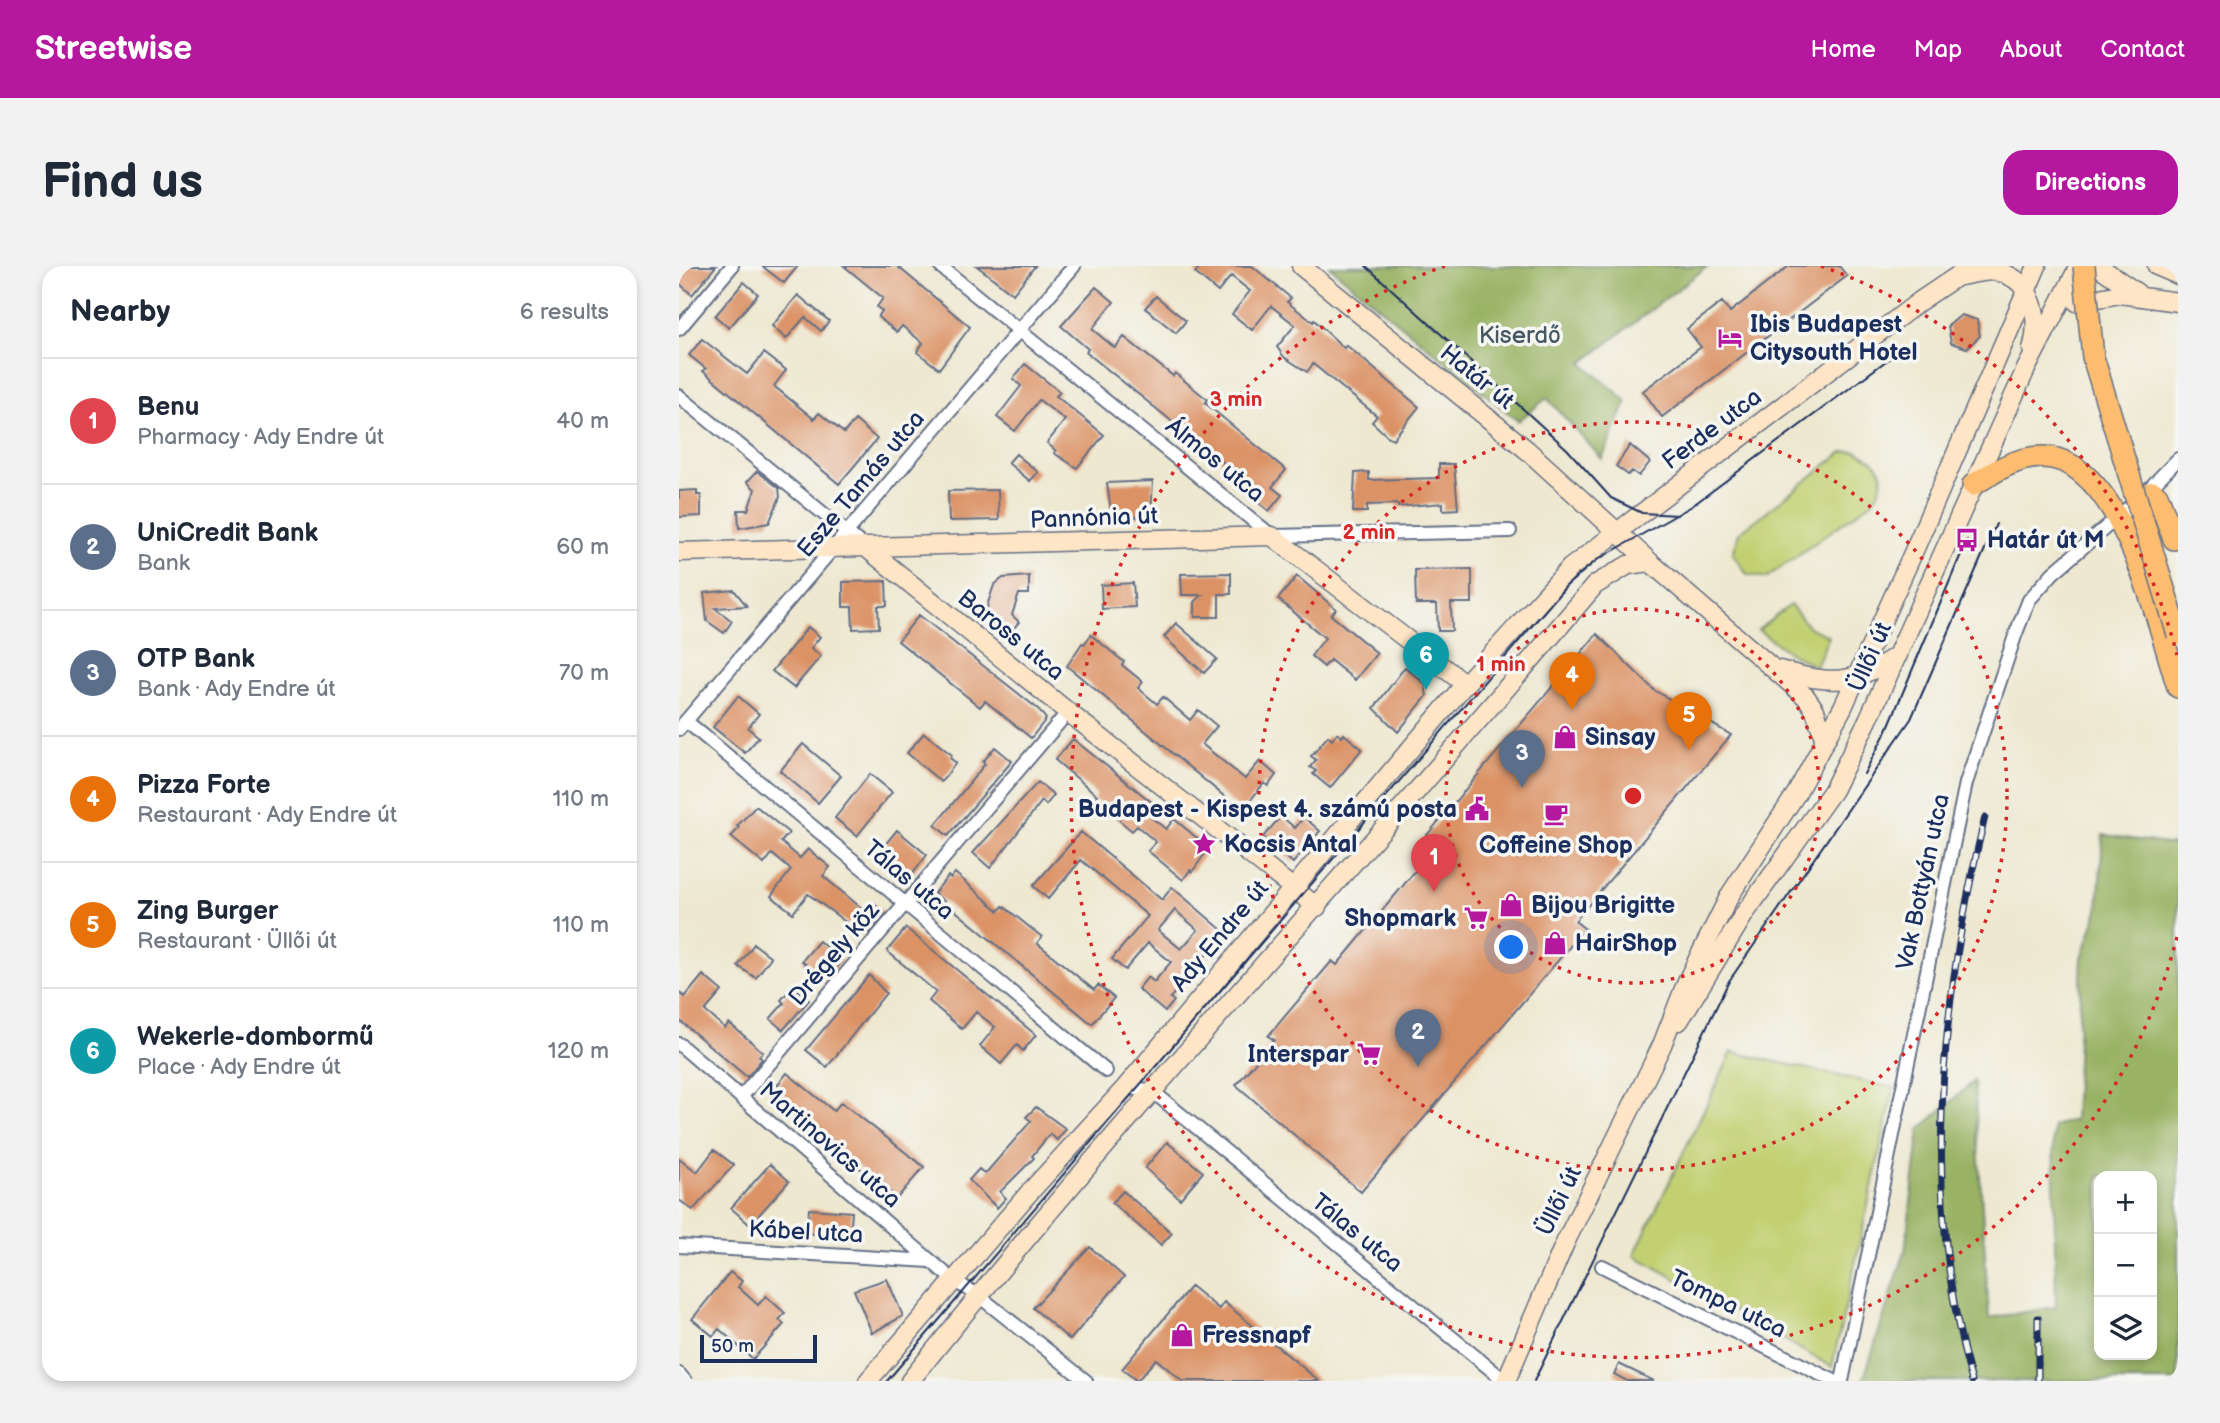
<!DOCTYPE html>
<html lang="en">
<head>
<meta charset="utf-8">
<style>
	:root { --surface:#fff; --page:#f2f2f3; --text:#1f2937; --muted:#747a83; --line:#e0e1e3; --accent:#b5179e }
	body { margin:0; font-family:"Balsamiq Sans",sans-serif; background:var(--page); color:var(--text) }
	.controls { position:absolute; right:21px; bottom:21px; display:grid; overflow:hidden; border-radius:14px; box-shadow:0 4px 10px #0003 }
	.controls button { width:63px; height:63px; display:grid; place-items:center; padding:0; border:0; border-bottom:2px solid var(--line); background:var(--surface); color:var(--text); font:35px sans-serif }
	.scale { position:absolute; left:21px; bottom:18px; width:117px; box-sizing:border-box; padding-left:7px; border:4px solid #1b2f5e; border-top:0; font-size:19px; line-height:24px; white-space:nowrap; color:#1b2f5e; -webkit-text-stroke:5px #f6f6f2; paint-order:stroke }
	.you { position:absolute; left:833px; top:682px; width:24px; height:24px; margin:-18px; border:5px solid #fff; border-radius:50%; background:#1a73e8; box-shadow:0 0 0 10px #1a73e833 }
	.badge { display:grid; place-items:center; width:46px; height:46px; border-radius:50%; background:var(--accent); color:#fff; font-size:23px; font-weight:700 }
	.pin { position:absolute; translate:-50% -58px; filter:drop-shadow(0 2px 4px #0008) }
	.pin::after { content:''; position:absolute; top:37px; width:24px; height:21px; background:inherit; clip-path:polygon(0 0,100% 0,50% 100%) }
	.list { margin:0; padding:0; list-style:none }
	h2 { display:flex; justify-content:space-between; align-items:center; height:91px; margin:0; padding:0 28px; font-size:30px }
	h2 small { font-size:23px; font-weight:400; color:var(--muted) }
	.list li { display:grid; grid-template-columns:46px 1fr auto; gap:21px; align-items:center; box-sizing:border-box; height:126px; padding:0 28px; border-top:2px solid var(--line) }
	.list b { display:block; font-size:26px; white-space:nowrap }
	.list p { margin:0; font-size:23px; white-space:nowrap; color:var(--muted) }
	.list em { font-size:23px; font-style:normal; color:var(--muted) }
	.icon { flex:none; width:38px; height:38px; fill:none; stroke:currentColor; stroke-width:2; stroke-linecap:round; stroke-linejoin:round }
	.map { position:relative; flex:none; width:1499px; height:1115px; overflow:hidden; border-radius:21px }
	header { display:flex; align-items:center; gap:42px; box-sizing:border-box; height:98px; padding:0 35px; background:var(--accent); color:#fff }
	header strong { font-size:33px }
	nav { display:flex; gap:38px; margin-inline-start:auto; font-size:24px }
	.intro { display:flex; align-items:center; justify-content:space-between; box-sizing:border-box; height:168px; padding:0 42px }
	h1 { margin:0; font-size:49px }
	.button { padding:18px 32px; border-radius:21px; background:var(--accent); color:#fff; font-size:24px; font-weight:700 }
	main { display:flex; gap:42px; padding:0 42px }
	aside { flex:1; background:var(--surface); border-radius:21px; box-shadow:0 4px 10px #0003 }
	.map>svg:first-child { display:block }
	.green { fill:#c2d072; stroke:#6e8068; stroke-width:2 }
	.forest { fill:#99b264; stroke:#5a7061; stroke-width:2; fill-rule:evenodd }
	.building { fill:#db9265; fill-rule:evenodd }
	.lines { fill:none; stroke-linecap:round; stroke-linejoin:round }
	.street-casing { stroke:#657086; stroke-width:16 }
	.secondary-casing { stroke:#657086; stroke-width:21 }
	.primary-casing { stroke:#657086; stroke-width:24 }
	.street { stroke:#fff; stroke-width:12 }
	.secondary { stroke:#fee5c5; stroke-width:18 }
	.primary { stroke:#fcbd6f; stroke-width:21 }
	.tram { stroke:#1b2f5e; stroke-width:2 }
	.rail-casing { stroke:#1b2f5e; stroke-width:7 }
	.rail { stroke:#f6f6f2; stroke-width:4.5; stroke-dasharray:13; stroke-linecap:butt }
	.primary-bridge-casing { stroke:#657086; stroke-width:24; stroke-linecap:butt }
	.primary-bridge { stroke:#fcbd6f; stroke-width:21 }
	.ring { fill:none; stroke:#d62828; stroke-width:3.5; stroke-dasharray:3.5 7 }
	.labels { text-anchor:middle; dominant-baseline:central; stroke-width:7; stroke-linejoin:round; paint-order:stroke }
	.poi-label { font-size:24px; font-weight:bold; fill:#1b2f5e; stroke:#f6f6f2; text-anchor:start }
	.park-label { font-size:24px; fill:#455763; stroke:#f6f6f2 }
	.street-label { font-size:24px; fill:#1b2f5e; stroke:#f6f6f2 }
	.centre { fill:#d62828; stroke:#f6f6f2; stroke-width:3.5 }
	.ring-label { font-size:21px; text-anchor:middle; font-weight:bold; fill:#d62828; stroke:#f6f6f2; stroke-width:7; stroke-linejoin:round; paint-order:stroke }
</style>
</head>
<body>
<header>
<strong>Streetwise</strong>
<nav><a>Home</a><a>Map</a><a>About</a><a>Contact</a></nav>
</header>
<div class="intro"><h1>Find us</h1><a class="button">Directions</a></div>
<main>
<aside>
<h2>Nearby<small>6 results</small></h2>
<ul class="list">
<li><span class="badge" style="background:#e0444e">1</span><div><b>Benu</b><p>Pharmacy · Ady Endre út</p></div><em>40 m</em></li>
<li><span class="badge" style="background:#5c6f8a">2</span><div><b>UniCredit Bank</b><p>Bank</p></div><em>60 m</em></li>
<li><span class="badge" style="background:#5c6f8a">3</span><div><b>OTP Bank</b><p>Bank · Ady Endre út</p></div><em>70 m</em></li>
<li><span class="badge" style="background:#e8710a">4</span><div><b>Pizza Forte</b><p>Restaurant · Ady Endre út</p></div><em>110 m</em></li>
<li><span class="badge" style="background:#e8710a">5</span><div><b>Zing Burger</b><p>Restaurant · Üllői út</p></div><em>110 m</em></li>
<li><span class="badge" style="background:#0f9aa8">6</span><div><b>Wekerle-dombormű</b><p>Place · Ady Endre út</p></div><em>120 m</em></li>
</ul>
</aside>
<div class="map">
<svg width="1499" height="1115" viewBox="0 0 1499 1115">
	<rect width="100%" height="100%" fill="#f6f6f2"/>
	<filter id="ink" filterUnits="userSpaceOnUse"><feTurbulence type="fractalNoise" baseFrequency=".0143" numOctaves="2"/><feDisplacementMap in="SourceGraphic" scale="14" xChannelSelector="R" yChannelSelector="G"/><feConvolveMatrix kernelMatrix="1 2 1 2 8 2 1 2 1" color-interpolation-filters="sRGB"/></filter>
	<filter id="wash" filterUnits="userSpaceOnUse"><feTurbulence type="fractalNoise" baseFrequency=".00686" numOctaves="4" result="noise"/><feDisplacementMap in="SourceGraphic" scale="28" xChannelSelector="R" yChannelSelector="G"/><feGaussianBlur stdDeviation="1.57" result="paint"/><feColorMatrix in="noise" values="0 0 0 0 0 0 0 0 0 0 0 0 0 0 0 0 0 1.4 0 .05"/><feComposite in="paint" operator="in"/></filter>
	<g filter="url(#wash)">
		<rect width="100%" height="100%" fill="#eee8d0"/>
		<path class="green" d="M1177,185C1204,197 1211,211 1193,236L1087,312L1068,308L1054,288L1060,267L1164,186Z
			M1111,339L1131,362L1150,370L1137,401L1109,386L1079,364Z
			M1053,786L1215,822L1153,1101L955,989Z"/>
		<path class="forest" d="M650,0H1029L903,97L948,135L923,193L868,132L839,155Z
			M1499,552V1115H1184L1226,985L1241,863L1295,815L1310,1052L1377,1041L1374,860L1395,854L1403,692L1419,644L1424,569L1495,579ZM1473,910V1089H1420V910Z"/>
		<g id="blocks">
			<path class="building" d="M9,0H37L13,29L0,17V10Z
				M83,0H119L105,17Z
				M165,0H218L291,61L260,103L238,86L244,77L223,60L218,66L199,51L203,45L198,41L204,32Z
				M298,0H356L334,28Z
				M522,0H573L612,32L608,36L634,56L635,54L665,82L667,79L679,89L740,141L714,173L708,170L693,156L698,150L634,98L628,106L605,91L598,81L616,59L592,40L573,64L553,48L571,25L552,10L539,26L516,7Z
				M1110,0H1160L1168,10L983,151L964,125L1022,81L1008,63L1043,36L1051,46Z
				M65,16L79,28L50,62L36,50Z
				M417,21L435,36L413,63L436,82L445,71L494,110L496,107L529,134L526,137L607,204L593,221L603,229L590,245L552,214L557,207L407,86L409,83L382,60Z
				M119,29L150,55L142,65L126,51L107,73L93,60Z
				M477,30L507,55L497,67L466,42Z
				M1282,49L1298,54L1301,70L1288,82L1272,77L1269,60Z
				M23,73L68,108L85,87L107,104L95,120L135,153L140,147L165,167L176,154L198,173L160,218L24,105L27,103L10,89Z
				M346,98L381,126L377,130L425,169L398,202L375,187L377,185L368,177L386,154L360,134L336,165L318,151L342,120L334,113Z
				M951,179L971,196L960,210L953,205L949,209L937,200Z
				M337,188L359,206L351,215L329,197Z
				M760,198H775L779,243L764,244V237L719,241V238L688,239V246H674L676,207L690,206V214L760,212Z
				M78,205L100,222L101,231L90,257L60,262L59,244H69L76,223L68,216Z
				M474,215L472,250L433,252L428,217Z
				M18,224V229H22V250L0,251V225Z
				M319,224L320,254L270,255L269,225Z
				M793,303V337H772L773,365H759L758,338H737L736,304Z
				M552,307V328H540V351H516V336L523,329H503L502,308Z
				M350,310V328H340L333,349L340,356L329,369L309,348L308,340L315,319L324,312Z
				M618,310L657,343L652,349L698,387L676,414L651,394L645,401L632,390L646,372L599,333Z
				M207,315L208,340H199L200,362L174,363L173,341H164V316Z
				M454,317L456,341L423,343L422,319Z
				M55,324L68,340L36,342L53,355L45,367L28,355L25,327Z
				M240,349L359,443L367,453L352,472L306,435L301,441L219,375Z
				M497,357L538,393L525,407L485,371Z
				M129,361L141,371L132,382L142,390L115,422L93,405Z
				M918,368L975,424L1052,469L896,655L906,663L682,926L557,819L595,774L589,770L653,695L658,699L753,585L742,576Z
				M412,369L445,396L443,399L464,416L459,422L478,438L484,431L511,454L519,444L538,460L523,478L566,513L581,495L597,509L589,520L585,517L563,545L388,400L403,377L405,378Z
				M726,401L746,418L748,430L719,466L695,442Z
				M59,430L80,448L69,462L80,471L66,487L34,461Z
				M245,467L273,489L271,492L277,497L262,516L228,487Z
				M658,467L663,471L665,468L683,483L651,522L634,508L637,505L631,501L637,494L632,490L649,470L653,474Z
				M394,473L475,538L468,548L487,563L495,553L530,582L513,606L511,604L504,614L469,585L477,576L458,560L453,565L415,533L418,529L376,494Z
				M124,478L162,510L139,537L101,505Z
				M316,481L333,495L269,570L256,559L306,498L304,496Z
				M191,508L213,526L178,570L156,552Z
				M359,516L375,529L367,539L363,535L311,602L294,587Z
				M77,540L110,567L102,576L121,592L129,583L151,601L144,610L186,645L193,636L206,648L190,667L188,665L184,669L129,628L114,647L92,630L112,604L93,588L85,598L52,571L60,562L58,560Z
				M602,550L616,562L625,551L641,565L614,597L584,571Z
				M218,564L248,589L231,611L200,586Z
				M402,566L483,634L493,621L550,670L541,681L537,677L491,732L495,735L486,746L459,723L469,711L475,716L492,696L469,677L446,704L433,693L469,650L402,594L369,633L354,620ZM496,644L519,664L502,683L479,664Z
				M276,607L320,645L324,640L363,671L358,677L415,724L419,719L435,732L413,758L255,627L269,610L272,612Z
				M227,662L357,769L344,785L338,779L322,798L301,780L316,761L297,746L283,763L250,735L257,726L208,685Z
				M140,675L163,695L146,715L123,695Z
				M75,678L92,691L77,712L59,700Z
				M24,709L43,725L26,745L46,762L50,757L84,786L80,790L83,793L68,811L0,754V726L6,731Z
				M190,709L207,727L148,801L127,784Z
				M114,720L130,734L104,764L91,753L105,737L102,734Z
				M108,807L155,845L162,836L245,901L218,932L90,829Z
				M357,841L387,863L378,874L371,868L353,890L355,892L321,926L327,932L318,942L290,914L300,903L306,908L352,855L347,851Z
				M488,876L524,906L501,933L466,902Z
				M35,884L55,899L14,944L0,934V892L18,906Z
				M91,898L110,915L71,959L52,942Z
				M444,925L493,967L482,979L433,937Z
				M130,943L173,946L171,971L128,967Z
				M411,981L445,1011L391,1074L354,1042Z
				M51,1006L63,1015L59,1021L79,1039L87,1030L106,1047L100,1054L105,1058L74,1093L40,1063L34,1070L13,1053Z
				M208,1013L224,1050L193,1067L175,1024Z
				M512,1020L540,1043L545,1036L640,1115H503L477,1093L458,1115L443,1103Z
				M940,1098L975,1115H948L935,1108Z"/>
		</g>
	</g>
	<g filter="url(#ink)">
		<use href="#blocks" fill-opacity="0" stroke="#657086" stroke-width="2"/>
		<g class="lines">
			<g class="street-casing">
				<path id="street" d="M261,0L593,270L831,265
					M0,63L53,0
					M0,130L188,283
					M7,455L427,805
					M0,463L395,0
					M0,778L274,1014L300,1030L407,1115
					M446,822L472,824L826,1115
					M63,830L389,446
					M0,980L251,995
					M923,1000L1155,1115
					M0,1108L6,1115
					M1163,1115L1287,517L1337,367L1350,334L1374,307L1463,230L1499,193"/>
			</g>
			<g class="secondary-casing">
				<path id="secondary" d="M622,0L848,184L971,296L1127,431L1136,444L1146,475
					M1419,0L1458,27
					M1478,0L1499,9
					M1282,10C1294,8 1308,3 1320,6C1355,15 1362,53 1353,83
					M1398,36L1441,28L1499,36
					M189,283L389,446L638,641
					M0,286L593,270L786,418
					M1101,404C1151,419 1175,419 1219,389
					M1000,755L1066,647L1154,524L1189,454L1347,103L1400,0
					M189,1115L349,928L446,822L786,418L891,302L1241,35L1293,0
					M231,1115C449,841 690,586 916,319L949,299L971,296
					M827,1115L886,977L983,779L1008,715L1051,629L1117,528L1164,441L1234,287L1358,0"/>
			</g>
			<g class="primary-casing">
				<path id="primary" d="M1294,219C1315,206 1335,192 1362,191C1443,190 1479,361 1499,421
					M1463,230L1474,226L1479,231L1495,273"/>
			</g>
			<use href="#street" class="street"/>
			<use href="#secondary" class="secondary"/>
			<use href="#primary" class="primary"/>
			<path class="tram" d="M687,0L888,183L932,232L963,247L998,249
				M1185,508L1208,464L1288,274
				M208,1115L887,320L918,294L1013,240L1235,74
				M855,1115L1050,715L1232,453L1317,258"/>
			<g class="rail-casing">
				<path id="rail" d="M1293,1115C1241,936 1262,730 1306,551
					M1359,1115V1052"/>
			</g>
			<use href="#rail" class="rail"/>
			<g class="primary-bridge-casing">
				<path id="primary-bridge" d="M1405,0L1414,91L1499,369"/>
			</g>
			<use href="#primary-bridge" class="primary-bridge"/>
		</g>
	</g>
	<g class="ring">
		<circle cx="954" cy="530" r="187"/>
		<circle cx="954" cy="530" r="374"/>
		<path d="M1498 671A562 562 0 1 1 766 0M1142 0A562 562 0 0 1 1498 389"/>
	</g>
	<defs>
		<g id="hotel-bare" transform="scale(1.89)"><path d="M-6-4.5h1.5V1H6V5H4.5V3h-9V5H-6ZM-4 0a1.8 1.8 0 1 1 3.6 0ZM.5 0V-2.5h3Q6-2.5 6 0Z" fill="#b5179e" stroke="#f6f6f2" stroke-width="2.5" paint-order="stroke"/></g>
		<g id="bus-bare" transform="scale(1.89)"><path d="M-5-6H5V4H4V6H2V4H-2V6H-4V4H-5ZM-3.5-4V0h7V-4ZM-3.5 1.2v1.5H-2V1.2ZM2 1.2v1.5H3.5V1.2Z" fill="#b5179e" stroke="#f6f6f2" stroke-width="2.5" paint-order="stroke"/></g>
		<g id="shop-bare" transform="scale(1.89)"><path d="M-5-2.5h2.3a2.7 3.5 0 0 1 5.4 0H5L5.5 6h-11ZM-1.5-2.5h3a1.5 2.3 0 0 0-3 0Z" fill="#b5179e" stroke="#f6f6f2" stroke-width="2.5" paint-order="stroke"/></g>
		<g id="civic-bare" transform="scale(1.89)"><path d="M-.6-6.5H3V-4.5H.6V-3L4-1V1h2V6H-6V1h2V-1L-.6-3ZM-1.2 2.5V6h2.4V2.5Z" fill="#b5179e" stroke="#f6f6f2" stroke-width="2.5" paint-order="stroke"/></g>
		<g id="cafe-bare" transform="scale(1.89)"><path d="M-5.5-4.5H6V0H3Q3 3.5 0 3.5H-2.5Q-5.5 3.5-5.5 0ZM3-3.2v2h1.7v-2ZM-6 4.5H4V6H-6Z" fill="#b5179e" stroke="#f6f6f2" stroke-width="2.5" paint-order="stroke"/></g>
		<g id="sight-bare" transform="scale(1.89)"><path d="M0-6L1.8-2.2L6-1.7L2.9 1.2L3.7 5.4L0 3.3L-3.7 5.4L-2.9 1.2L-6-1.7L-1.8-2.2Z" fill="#b5179e" stroke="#f6f6f2" stroke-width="2.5" paint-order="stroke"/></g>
		<g id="supermarket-bare" transform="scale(1.89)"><path d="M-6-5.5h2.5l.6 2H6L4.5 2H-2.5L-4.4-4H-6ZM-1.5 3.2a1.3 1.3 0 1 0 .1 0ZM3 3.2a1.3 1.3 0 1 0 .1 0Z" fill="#b5179e" stroke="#f6f6f2" stroke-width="2.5" paint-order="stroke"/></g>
	</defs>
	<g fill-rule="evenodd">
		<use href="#hotel-bare" x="1051" y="72"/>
		<use href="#bus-bare" x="1288" y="274"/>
		<use href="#shop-bare" x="886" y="471"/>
		<use href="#civic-bare" x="798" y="543"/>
		<use href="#cafe-bare" x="877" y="548"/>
		<use href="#sight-bare" x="525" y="578"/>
		<use href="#shop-bare" x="832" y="639"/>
		<use href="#supermarket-bare" x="797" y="652"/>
		<use href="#shop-bare" x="876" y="677"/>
		<use href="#supermarket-bare" x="690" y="788"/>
		<use href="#shop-bare" x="503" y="1069"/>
	</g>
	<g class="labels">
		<g class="poi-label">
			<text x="1071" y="58">Ibis Budapest<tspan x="1071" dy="28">Citysouth Hotel</tspan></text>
			<text x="1308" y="274">Határ út M</text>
			<text x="906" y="471">Sinsay</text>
			<text x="778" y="543" text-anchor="end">Budapest - Kispest 4. számú posta</text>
			<text x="545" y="578">Kocsis Antal</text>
			<text x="877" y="579" text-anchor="middle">Coffeine Shop</text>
			<text x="852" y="639">Bijou Brigitte</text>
			<text x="777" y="652" text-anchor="end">Shopmark</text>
			<text x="896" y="677">HairShop</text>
			<text x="670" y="788" text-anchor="end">Interspar</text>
			<text x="523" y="1069">Fressnapf</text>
		</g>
		<g class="park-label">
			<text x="841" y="69">Kiserdő</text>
		</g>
		<g class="street-label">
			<text transform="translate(798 111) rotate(39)">Határ út</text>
			<text transform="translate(1033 163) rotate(-37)">Ferde utca</text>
			<text transform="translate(536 194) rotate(39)">Álmos utca</text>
			<text transform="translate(182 218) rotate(-50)">Esze Tamás utca</text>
			<text transform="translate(415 252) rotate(-2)">Pannónia út</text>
			<text transform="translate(332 369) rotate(39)">Baross utca</text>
			<text transform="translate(1191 391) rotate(-66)">Üllői út</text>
			<text transform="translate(230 614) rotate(40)">Tálas utca</text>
			<text transform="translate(1244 616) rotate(-78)">Vak Bottyán utca</text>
			<text transform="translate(541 670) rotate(-50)">Ady Endre út</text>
			<text transform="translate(155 688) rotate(-50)">Drégely köz</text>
			<text transform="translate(151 879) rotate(41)">Martinovics utca</text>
			<text transform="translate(880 935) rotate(-64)">Üllői út</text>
			<text transform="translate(127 966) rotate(3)">Kábel utca</text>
			<text transform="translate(678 967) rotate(39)">Tálas utca</text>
			<text transform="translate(1049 1038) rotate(26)">Tompa utca</text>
		</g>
	</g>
	<circle cx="954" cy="530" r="10" class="centre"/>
	<g class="ring-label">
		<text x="557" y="140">3 min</text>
		<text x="690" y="273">2 min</text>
		<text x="822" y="405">1 min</text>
	</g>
</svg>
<div class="controls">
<button>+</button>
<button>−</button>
<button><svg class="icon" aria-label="layers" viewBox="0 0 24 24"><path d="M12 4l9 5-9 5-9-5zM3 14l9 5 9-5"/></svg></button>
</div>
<div class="scale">50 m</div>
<div class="you"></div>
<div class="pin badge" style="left:755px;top:626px;background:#e0444e">1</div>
<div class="pin badge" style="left:739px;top:801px;background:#5c6f8a">2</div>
<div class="pin badge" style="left:843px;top:522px;background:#5c6f8a">3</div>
<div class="pin badge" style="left:893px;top:444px;background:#e8710a">4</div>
<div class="pin badge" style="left:1010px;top:484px;background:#e8710a">5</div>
<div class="pin badge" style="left:747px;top:424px;background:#0f9aa8">6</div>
</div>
</main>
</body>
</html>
